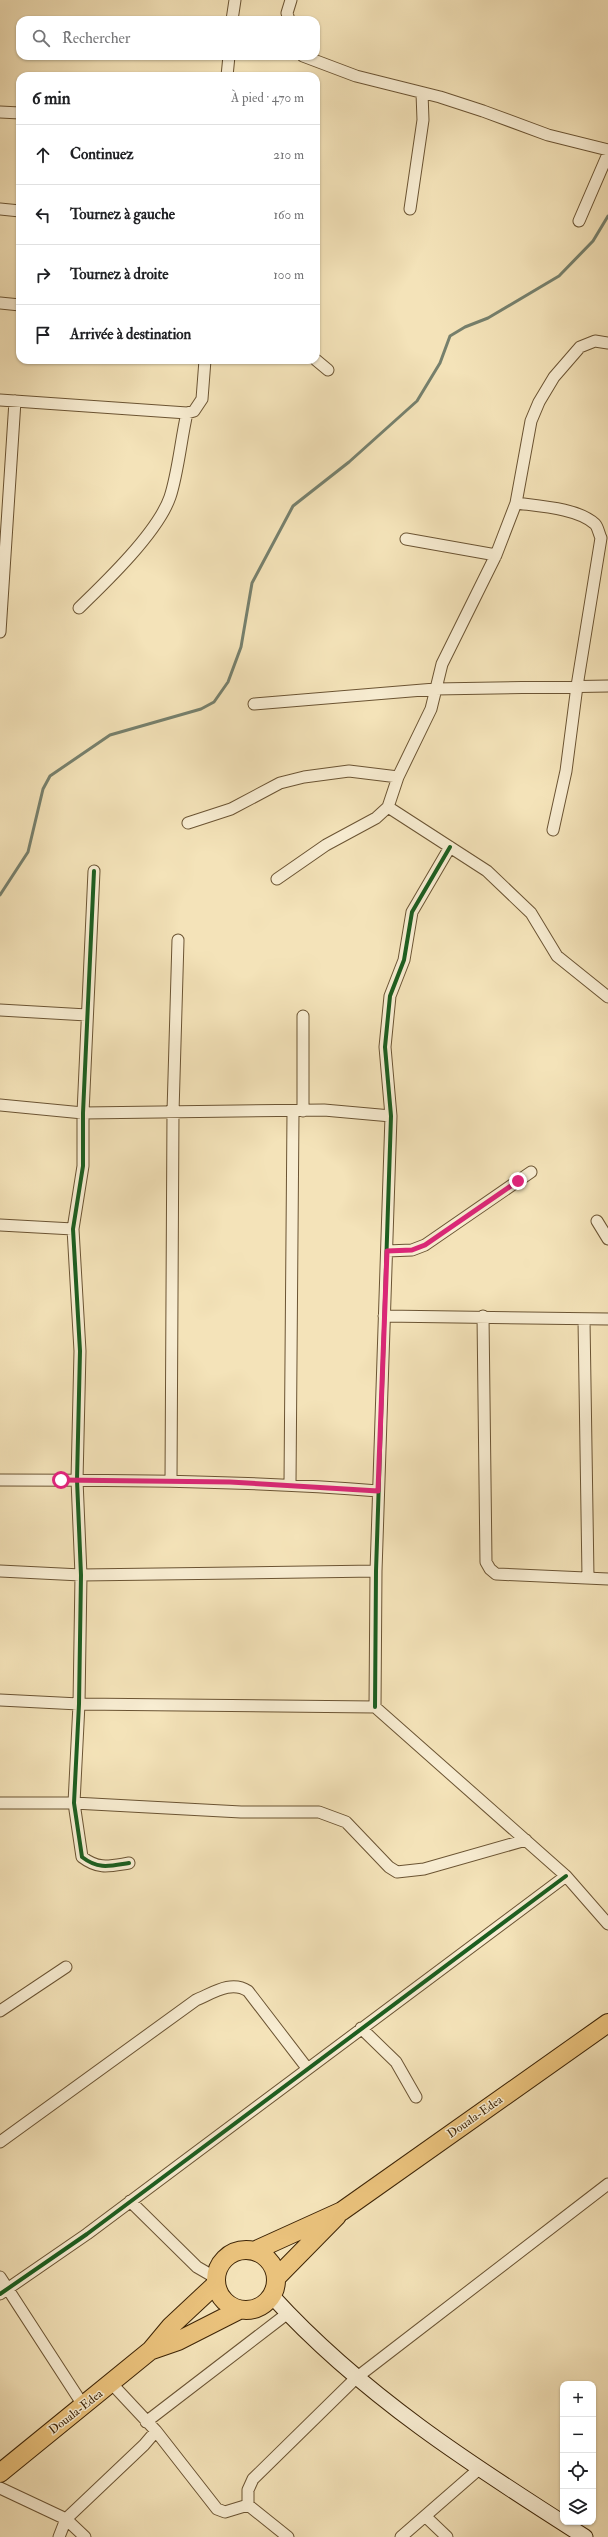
<!DOCTYPE html>
<html lang="fr">
<head>
<meta charset="utf-8">
<style>
	:root { --surface:#fff; --page:#f2f2f2; --text:#202124; --muted:#757577; --line:#e0e0e0 }
	body { margin:0; font-family:"IM FELL Double Pica",serif; background:var(--page); color:var(--text) }
	.controls { position:absolute; right:12px; bottom:12px; display:grid; overflow:hidden; border-radius:8px; box-shadow:0 1px 3px #0004 }
	.controls button { width:36px; height:36px; display:grid; place-items:center; padding:0; border:0; border-bottom:1px solid var(--line); background:var(--surface); color:var(--text); font:20px sans-serif }
	.stop { position:absolute; width:12px; height:12px; margin:-9px; border:3px solid #db2777; border-radius:50%; background:#fff }
	.stop.end { background:#db2777; border-color:#fff; box-shadow:0 1px 4px #0008 }
	.list { margin:0; padding:0; list-style:none }
	h2 { display:flex; justify-content:space-between; align-items:center; height:52px; margin:0; padding:0 16px; font-size:17px }
	h2 small { font-size:13px; font-weight:400; color:var(--muted) }
	.list li { display:grid; grid-template-columns:26px 1fr auto; gap:12px; align-items:center; box-sizing:border-box; height:60px; padding:0 16px; border-top:1px solid var(--line) }
	.list b { display:block; font-size:15px; white-space:nowrap }
	.list em { font-size:13px; font-style:normal; color:var(--muted) }
	.icon { flex:none; width:22px; height:22px; fill:none; stroke:currentColor; stroke-width:2; stroke-linecap:round; stroke-linejoin:round }
	.map { position:relative; flex:none; width:608px; height:2537px; overflow:hidden }
	.search { position:absolute; background:var(--surface); box-shadow:0 1px 3px #0004; left:16px; top:16px; width:304px; height:44px; display:flex; align-items:center; gap:10px; box-sizing:border-box; padding:0 14px; border-radius:12px; color:var(--muted); font-size:15px }
	.panel { position:absolute; background:var(--surface); box-shadow:0 1px 3px #0004; left:16px; top:72px; width:304px; height:292px; border-radius:12px }
	.map>svg:first-child { display:block }
	.lines { fill:none; stroke-linecap:round; stroke-linejoin:round }
	.stream { stroke:#76806d; stroke-width:3 }
	.minor-casing { stroke:#6b5433; stroke-width:13 }
	.secondary-casing { stroke:#3d2406; stroke-width:17 }
	.trunk-casing { stroke:#3d2406; stroke-width:20 }
	.minor { stroke:#f8edd2; stroke-width:11 }
	.secondary { stroke:#f8edd2; stroke-width:15 }
	.trunk { stroke:#eac27c; stroke-width:18 }
	.cycleway-casing { stroke:#f8edd2; stroke-width:6 }
	.cycleway { stroke:#1b5e20; stroke-width:4 }
	.route { stroke:#db2777; stroke-width:5 }
	.labels { text-anchor:middle; dominant-baseline:central; stroke-width:3; stroke-linejoin:round; paint-order:stroke }
	.street-label { font-size:12px; fill:#3d2406; stroke:#f8edd2 }
</style>
</head>
<body>
<div class="map">
<svg width="608" height="2537" viewBox="0 0 608 2537">
	<rect width="100%" height="100%" fill="#f4e3b9"/>
	<filter id="stains"><feTurbulence type="fractalNoise" baseFrequency=".005" numOctaves="4"/><feColorMatrix values="0 0 0 0 .2 0 0 0 0 .09 0 0 0 0 .02 0 0 0 .5 -.17"/></filter>
	<radialGradient id="worn" r=".72"><stop offset=".6" stop-color="#630" stop-opacity="0"/><stop offset="1" stop-color="#630" stop-opacity=".3"/></radialGradient>
	<g class="lines">
		<path class="stream" d="M0,895L28,852L43,789L50,776L110,735L201,709L214,702L228,682L241,647L252,583L293,506L349,462L417,401L440,363L450,336L465,327L488,318L559,276L593,241L608,216"/>
		<g class="minor-casing">
			<path id="minor" d="M232,20L235,0
				M289,20L287,13L291,0
				M303,56L356,76L440,97L483,111L548,135L608,150
				M227,76L229,56
				M0,112L20,113
				M0,209L20,211
				M410,209L423,120L422,93
				M579,221L608,154
				M0,303L20,305
				M316,360L328,370
				M0,400L187,413L194,411L202,399L205,360
				M516,503C538,506 578,508 595,524C598,527 599,534 601,538L577,686L566,771L553,830
				M406,539L496,555
				M79,608C106,582 158,532 170,497C178,473 181,439 187,413
				M0,632L15,401
				M254,704L435,689L608,686
				M388,807L487,871L531,913L557,956L608,997
				M188,823L231,809L280,783L304,777L349,771L398,777
				M94,871L83,1113V1166L73,1229L80,1351L77,1480L81,1575L79,1704L74,1803L82,1857C99,1870 110,1866 129,1863
				M277,879L326,845L376,818L388,807L398,777L431,709L442,664L496,555L516,503L531,421L539,402L554,377L580,347L595,341L608,343
				M0,1010L87,1015
				M0,1105L83,1113L324,1110L391,1116
				M303,1111V1016
				M597,1221L608,1239
				M0,1225L73,1229
				M387,1251L412,1250L425,1245L531,1172
				M384,1316L608,1319
				M483,1316L486,1562L490,1569L496,1574L608,1579
				M584,1320L588,1577
				M0,1480C127,1480 252,1481 378,1491
				M171,1480L173,1112L178,940
				M290,1484L293,1112
				M0,1571L81,1575L376,1571
				M0,1700L79,1704L375,1707L566,1876L608,1924
				M375,1707L376,1571L391,1116L385,1047L390,996L404,960L412,912L450,847
				M0,1803H74L241,1812H319L346,1822L389,1867L397,1872L424,1869L526,1840
				M0,2011L66,1967
				M361,2028L396,2062L416,2097
				M0,2142L196,2000C213,1993 231,1980 248,1991L307,2068
				M130,2201L197,2267L216,2278
				M0,2277L83,2405
				M0,2294L87,2234L566,1876
				M146,2422L288,2313
				M156,2431L217,2509L225,2512L248,2505
				M0,2488L66,2519L85,2537
				M425,2516L447,2537
				M59,2537L66,2519L144,2445L156,2431L112,2384
				M288,2537L248,2505V2490L253,2479L356,2378L608,2184
				M401,2537L479,2469"/>
		</g>
		<g class="secondary-casing">
			<path id="secondary" d="M272,2296C362,2395 473,2466 585,2537"/>
		</g>
		<g class="trunk-casing">
			<path id="trunk" d="M216 2280a30 30 0 1 1 60 0a30 30 0 1 1-60 0Z
				M254,2251L342,2211L608,2023
				M277,2277L337,2216
				M152,2350L178,2341L239,2310
				M0,2473L151,2350L171,2326L216,2284"/>
		</g>
		<use href="#minor" class="minor"/>
		<use href="#secondary" class="secondary"/>
		<use href="#trunk" class="trunk"/>
		<g class="cycleway-casing">
			<path id="cycleway" d="M94,871L83,1113V1166L73,1229L80,1351L77,1480L81,1575L79,1704L74,1803L82,1857C99,1870 110,1866 129,1863
				M375,1707L376,1571L391,1116L385,1047L390,996L404,960L412,912L450,847
				M0,2294L87,2234L566,1876"/>
		</g>
		<use href="#cycleway" class="cycleway"/>
	</g>
	<g class="lines">
		<path class="route" d="M61,1480L230,1482L378,1491L387,1251L412,1250L425,1245L518,1181"/>
	</g>
	<g class="labels">
		<g class="street-label">
			<text transform="translate(475 2117) rotate(-35)">Douala-Edea</text>
			<text transform="translate(76 2412) rotate(-38)">Douala-Edea</text>
		</g>
	</g>
	<rect width="100%" height="100%" filter="url(#stains)"/>
	<rect width="100%" height="100%" fill="url(#worn)"/>
</svg>
<div class="controls">
<button>+</button>
<button>−</button>
<button><svg class="icon" aria-label="locate" viewBox="0 0 24 24"><circle cx="12" cy="12" r="6"/><path d="M12 2v4M12 18v4M2 12h4M18 12h4"/></svg></button>
<button><svg class="icon" aria-label="layers" viewBox="0 0 24 24"><path d="M12 4l9 5-9 5-9-5zM3 14l9 5 9-5"/></svg></button>
</div>
<div class="stop" style="left:61px;top:1480px"></div>
<div class="stop end" style="left:518px;top:1181px"></div>
<div class="search"><svg class="icon" aria-label="search" viewBox="0 0 24 24"><circle cx="10" cy="10" r="6"/><path d="M15 15l6 6"/></svg>Rechercher</div>
<section class="panel">
<h2>6 min<small>À pied · 470 m</small></h2>
<ul class="list">
<li><svg class="icon" aria-label="ahead" viewBox="0 0 24 24"><path d="M12 20V5M6 11l6-6 6 6"/></svg><div><b>Continuez</b></div><em>210 m</em></li>
<li><svg class="icon" aria-label="left" viewBox="0 0 24 24"><path d="M17 20v-9H6M10 6l-5 5 5 5"/></svg><div><b>Tournez à gauche</b></div><em>160 m</em></li>
<li><svg class="icon" aria-label="right" viewBox="0 0 24 24"><path d="M7 20v-9h11M14 6l5 5-5 5"/></svg><div><b>Tournez à droite</b></div><em>100 m</em></li>
<li><svg class="icon" aria-label="arrive" viewBox="0 0 24 24"><path d="M6 21V4h12l-3 4 3 4H6"/></svg><div><b>Arrivée à destination</b></div></li>
</ul>
</section>
</div>
</body>
</html>
